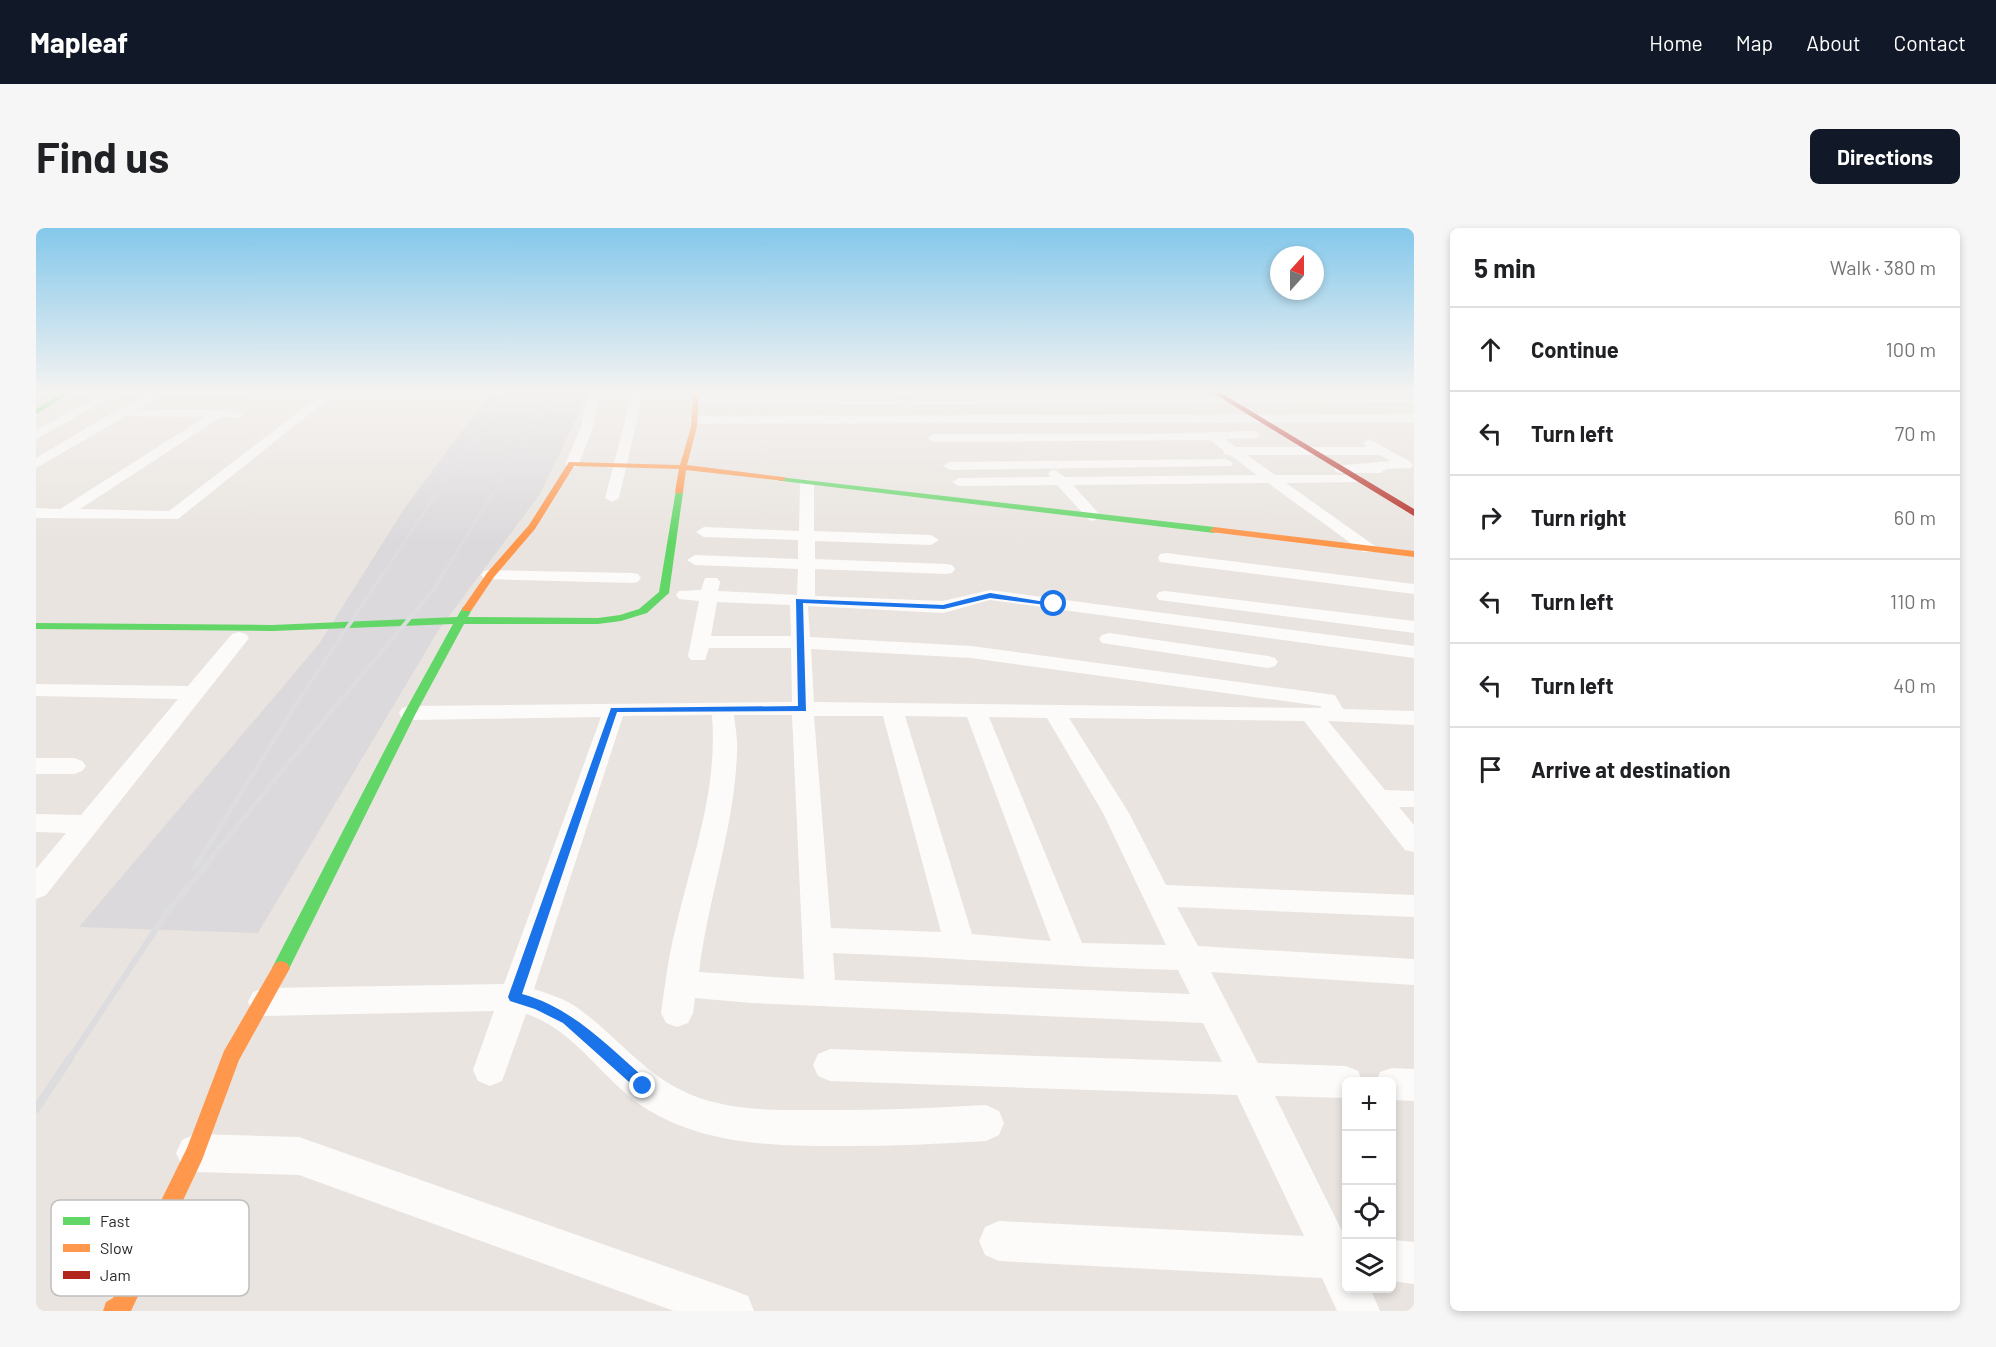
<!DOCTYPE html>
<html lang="en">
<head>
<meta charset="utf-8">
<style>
	:root { --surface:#fff; --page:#f6f6f6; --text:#202124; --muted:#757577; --line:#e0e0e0; --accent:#111827 }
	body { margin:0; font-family:Barlow,sans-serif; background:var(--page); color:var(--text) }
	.controls { position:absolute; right:18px; bottom:18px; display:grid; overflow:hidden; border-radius:9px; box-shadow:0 3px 9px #0003 }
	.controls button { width:54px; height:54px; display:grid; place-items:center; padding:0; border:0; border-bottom:2px solid var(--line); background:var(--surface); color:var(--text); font:30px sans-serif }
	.compass { position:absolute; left:1234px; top:18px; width:54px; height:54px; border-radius:50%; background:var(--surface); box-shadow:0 3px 9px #0003; rotate:21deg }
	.stop { position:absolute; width:18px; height:18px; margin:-14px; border:4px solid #1a73e8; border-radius:50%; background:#fff }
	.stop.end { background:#1a73e8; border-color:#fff; box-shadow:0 2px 6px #0008 }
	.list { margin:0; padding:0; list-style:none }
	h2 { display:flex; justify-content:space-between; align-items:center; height:78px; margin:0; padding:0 24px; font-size:26px }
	h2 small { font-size:20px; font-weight:400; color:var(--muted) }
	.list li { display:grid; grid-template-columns:39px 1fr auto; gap:18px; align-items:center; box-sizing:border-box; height:84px; padding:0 24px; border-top:2px solid var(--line) }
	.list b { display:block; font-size:22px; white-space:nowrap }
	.list em { font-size:20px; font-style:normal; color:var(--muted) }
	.icon { flex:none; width:33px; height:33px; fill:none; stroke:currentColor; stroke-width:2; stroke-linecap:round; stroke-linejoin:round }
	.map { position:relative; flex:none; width:1378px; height:1083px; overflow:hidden; border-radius:9px }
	header { display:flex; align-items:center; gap:36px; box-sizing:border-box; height:84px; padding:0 30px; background:var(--accent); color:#fff }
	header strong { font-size:28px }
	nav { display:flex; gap:33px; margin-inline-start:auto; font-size:21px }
	.intro { display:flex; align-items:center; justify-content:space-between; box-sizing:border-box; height:144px; padding:0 36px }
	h1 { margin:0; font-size:42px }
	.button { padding:15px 27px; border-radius:9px; background:var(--accent); color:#fff; font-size:21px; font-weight:700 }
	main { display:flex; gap:36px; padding:0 36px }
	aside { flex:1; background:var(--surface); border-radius:9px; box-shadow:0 3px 9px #0003 }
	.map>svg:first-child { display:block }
	.industrial { fill:#dbd9db }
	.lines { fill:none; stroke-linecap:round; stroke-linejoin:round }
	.street { fill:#fcfbfa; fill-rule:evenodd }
	.fast { fill:#63d668; fill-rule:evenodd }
	.slow { fill:#ff974d; fill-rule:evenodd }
	.jam { fill:#b3261e; fill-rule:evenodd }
	.rail-far5 { stroke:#dddddf; stroke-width:2 }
	.rail-far4 { stroke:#dddddf; stroke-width:3 }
	.rail-far3 { stroke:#dddddf; stroke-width:4 }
	.rail-far2 { stroke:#dddddf; stroke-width:4.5 }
	.rail-far1 { stroke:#dddddf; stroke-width:6 }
	.rail { stroke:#dddddf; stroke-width:8 }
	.route { fill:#1a73e8 }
	.key { fill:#fff; stroke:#bfbfbf; stroke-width:1.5 }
	.key-label { font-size:16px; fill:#2a2a2a }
</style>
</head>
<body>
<header>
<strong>Mapleaf</strong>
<nav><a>Home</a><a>Map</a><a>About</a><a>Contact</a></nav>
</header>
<div class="intro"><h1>Find us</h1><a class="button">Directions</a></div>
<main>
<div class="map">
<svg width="1378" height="1083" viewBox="0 0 1378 1083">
	<rect width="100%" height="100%" fill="#e9e4df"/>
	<path class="industrial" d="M453,162H554L504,266L402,403L222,705L43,699L283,416L368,281L454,166Z"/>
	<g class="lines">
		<path class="street" d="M75,162H89L0,211V202Z
			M121,162H135L102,182C119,182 200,179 209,186L203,190L185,189L44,281L133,283L291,162H303L142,291L0,290V280L24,281L169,189L90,188L0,240V230L62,193Z
			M554,162H565L556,202L543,236L541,239H531L529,236L544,202Z
			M597,162H608L583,270L576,274L569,270Z
			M1378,169V175L878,177L872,174L878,171Z
			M659,171H859L865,174L859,177L655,176V172Z
			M1378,186V194L658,196L652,192L658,188Z
			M1217,203L1221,204L1223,207L1221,210L1189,211L1200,219H1331L1327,215L1333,211L1375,234L1377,237L1375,240L1351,241L1344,245H1305L1300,244L1298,241L1300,238L1354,233L1344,227H1211L1239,247H1324L1326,250L1324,253L1319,254L1250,255L1339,318L1341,321L1339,324H1327L1232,255L1037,257L1065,288L1057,293L1052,291L1021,257L923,258L916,254L923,250L1014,249L1012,246L1014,243L1019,242L1029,249L1221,247L1194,227L1188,226L1187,222L1174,212L898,214L892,210L898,206H1107Z
			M1190,231L1197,235L1195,238L914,242L907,238L914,234Z
			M771,251L778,255V303L895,307L903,312L895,317L779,313V331L910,336L916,337L919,341L916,345L910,346L779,341V368L907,373L954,362L1378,418V430L954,372L907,385L772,378L774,409L935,418L1291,466L1299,467L1307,481L1378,483V497L1292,493L1349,562L1378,563V579H1363L1378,597V624L1369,622L1268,493L1033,490L1093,585L1130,657L1378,667V689L1141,679L1162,718L1378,731V757L1175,744L1222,835L1310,838L1322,843L1327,854H1310V870L1239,868L1310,1011V1060H1334L1344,1083H1301L1286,1050L963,1033L949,1027L943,1013L949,999L963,993L1268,1008L1201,867L794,853L782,848L777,837L782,826L794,821L1186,834L1167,795L715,775L659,770L657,785L652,795L641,799L630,795L625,785C629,758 632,730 639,703C656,629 682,564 676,487L587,488L498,761C513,766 530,771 543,781C578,806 604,841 643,861C687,885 746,882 795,882C847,882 898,880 950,877L963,883L968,895L963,907L950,913C903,916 856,918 809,918C740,918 667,918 606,878C566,851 538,801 490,786L466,853L454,858L442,853L437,842L458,783L228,788L217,784L212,774L217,764L228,760L468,756L565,489L374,492L366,490L363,485L366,480L374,478L756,474L755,420H673L669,432H655L652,428L663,373L643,371L640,367L643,363L665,362L669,350H681L684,354L682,363L761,367L762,341L659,337L651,332L659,327L762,331V312L668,309L660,304L668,299L763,303L764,255ZM681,374L754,377L755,408H675ZM775,421L935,430L1284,478L1286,480L778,474ZM698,487H756L768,751L663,744C672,670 699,598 701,523C702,511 699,499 698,487ZM778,488H847L905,704L795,700ZM869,488L931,489L1015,713L936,706ZM953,489L1011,490L1067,585L1130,717L1046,715ZM797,725C912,729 1027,739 1142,742L1154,766L799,752Z
			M1130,325L1378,356V366L1124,334L1122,330L1124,326Z
			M454,342L596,345L602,346L605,350L602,354L596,355L448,351L445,347L448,343Z
			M1129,363L1378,393V405L1123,372L1120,368L1123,364Z
			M203,404L210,406L213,410L210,414L10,667L0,671V641L30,605L0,604V586L45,587L142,471L0,468V456L152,458L196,406Z
			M1073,405L1232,428L1239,430L1242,434L1239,438L1232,440L1066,415L1063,411L1066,407Z
			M0,530H38L46,533L50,538L46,543L38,546H0Z
			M1356,840L1378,841V873L1356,872V854H1340L1344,844Z
			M159,906L263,909L697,1062L712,1068L718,1083H638L263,947L159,944L146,938L140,925L146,912Z
			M1356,1012L1378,1014V1056L1356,1053Z"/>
		<path class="fast" d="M31,162H39L0,186V181Z
			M743,249L1178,299L1182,302L1178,305L746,253H743Z
			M640,262L647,264L633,365L611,385L585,393L562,396H428L380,485L251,745L245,747L239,745L236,740L368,485L417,396L236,403L0,401V395L236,397L421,389L427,379L431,378L436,381L432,389L562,390L584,387L603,381L623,364Z"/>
		<path class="slow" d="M657,162H663L661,199L651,237L746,249H749V253L650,242L647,264L643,266L639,264L643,241L538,238L499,301L458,349L435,383H427L426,381L451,345L493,297L533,234L644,237L655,199Z
			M1178,299L1378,323V329L1175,304L1174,302Z
			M245,733L251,735L254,740L203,832L166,932L95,1083H67L70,1074L77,1070L151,920L188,823L239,735Z"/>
		<path class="jam" d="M1172,162H1180L1378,281V288Z"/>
		<path class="rail-far5" d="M415,244L470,162
			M470,244L520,162"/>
		<path class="rail-far4" d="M348,345L416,242
			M408,345L471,242"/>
		<path class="rail-far3" d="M263,472L349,343
			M305,472L399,360L409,343"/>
		<path class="rail-far2" d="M164,631L264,470
			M174,631L306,470"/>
		<path class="rail-far1" d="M159,639L165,630
			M33,832L132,683L176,630"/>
		<path class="rail" d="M0,881L34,830"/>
	</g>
	<linearGradient id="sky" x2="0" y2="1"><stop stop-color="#84c8eb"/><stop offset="0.52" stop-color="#f5f3f1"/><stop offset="1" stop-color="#f5f3f1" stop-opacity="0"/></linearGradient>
	<rect width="1378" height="314" fill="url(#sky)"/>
	<path class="route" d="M954,365L1022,376L1018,378L954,370L908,381L767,375L770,483L581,484L486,766C537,780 573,819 612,853L614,858L612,862L607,864L602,862L527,795L499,781L474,773L472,769L575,480L762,478L760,371L907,377Z"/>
	<rect x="15" y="972" width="198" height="96" rx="9" class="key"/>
	<rect x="27" y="989" width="27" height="8" fill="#63d668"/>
	<rect x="27" y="1016" width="27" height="8" fill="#ff974d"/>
	<rect x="27" y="1043" width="27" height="8" fill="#b3261e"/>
	<g class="key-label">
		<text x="64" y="999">Fast</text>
		<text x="64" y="1026">Slow</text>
		<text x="64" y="1053">Jam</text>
	</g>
</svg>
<div class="controls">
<button>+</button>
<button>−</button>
<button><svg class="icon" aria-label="locate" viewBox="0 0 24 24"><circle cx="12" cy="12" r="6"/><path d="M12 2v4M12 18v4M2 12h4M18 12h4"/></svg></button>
<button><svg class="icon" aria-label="layers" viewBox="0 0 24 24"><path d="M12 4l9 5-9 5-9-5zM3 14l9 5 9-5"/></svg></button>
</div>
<svg class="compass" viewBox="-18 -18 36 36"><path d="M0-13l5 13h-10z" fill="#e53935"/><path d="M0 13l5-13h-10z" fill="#757577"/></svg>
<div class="stop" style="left:1018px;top:376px"></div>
<div class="stop end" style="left:607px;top:858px"></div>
</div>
<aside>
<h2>5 min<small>Walk · 380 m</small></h2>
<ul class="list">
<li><svg class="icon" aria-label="ahead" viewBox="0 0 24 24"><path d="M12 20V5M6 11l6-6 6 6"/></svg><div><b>Continue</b></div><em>100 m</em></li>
<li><svg class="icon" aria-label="left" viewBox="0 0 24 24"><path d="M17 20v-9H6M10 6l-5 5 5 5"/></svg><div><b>Turn left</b></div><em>70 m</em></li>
<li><svg class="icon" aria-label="right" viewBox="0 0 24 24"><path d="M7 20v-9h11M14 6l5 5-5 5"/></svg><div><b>Turn right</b></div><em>60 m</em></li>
<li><svg class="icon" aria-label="left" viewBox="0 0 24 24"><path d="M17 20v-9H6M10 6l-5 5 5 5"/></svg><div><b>Turn left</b></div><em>110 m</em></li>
<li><svg class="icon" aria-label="left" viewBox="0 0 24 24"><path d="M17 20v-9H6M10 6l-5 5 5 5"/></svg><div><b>Turn left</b></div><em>40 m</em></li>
<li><svg class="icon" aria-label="arrive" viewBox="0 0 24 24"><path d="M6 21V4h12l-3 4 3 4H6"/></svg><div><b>Arrive at destination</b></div></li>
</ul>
</aside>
</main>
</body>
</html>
